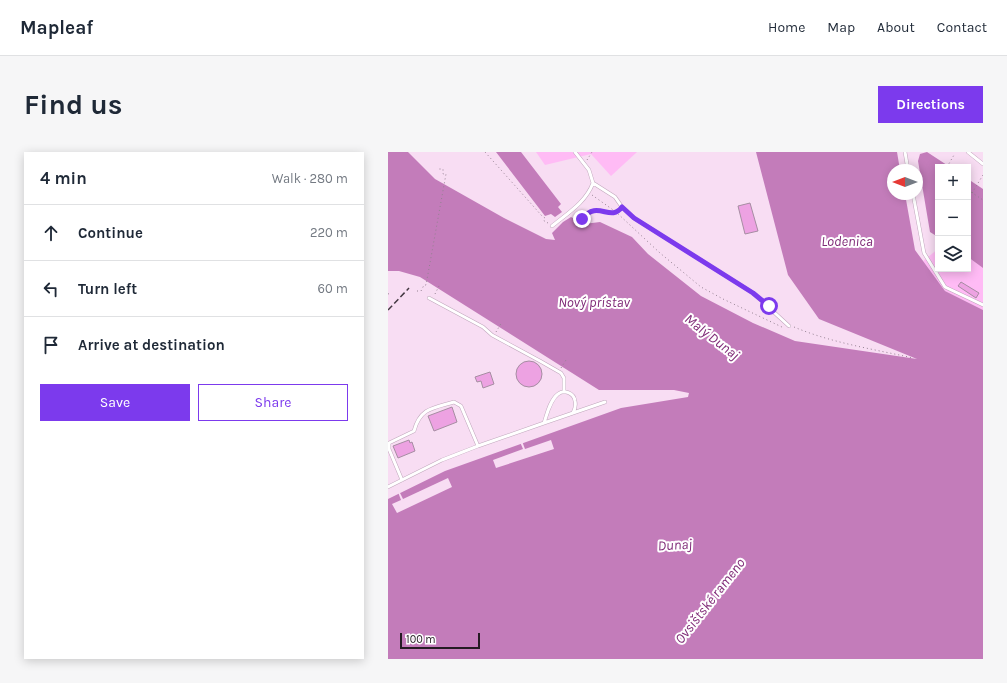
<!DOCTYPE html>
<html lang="en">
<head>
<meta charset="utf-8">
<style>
	:root { --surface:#fff; --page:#f6f6f7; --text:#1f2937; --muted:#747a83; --line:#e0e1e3; --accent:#7c3aed }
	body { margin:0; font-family:Karla,sans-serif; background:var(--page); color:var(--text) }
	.controls { position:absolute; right:12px; top:12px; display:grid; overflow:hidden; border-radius:0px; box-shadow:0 2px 10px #0003 }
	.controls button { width:36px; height:36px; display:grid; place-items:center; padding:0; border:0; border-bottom:1px solid var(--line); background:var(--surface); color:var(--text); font:20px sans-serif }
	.compass { position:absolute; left:499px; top:12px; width:36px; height:36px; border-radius:50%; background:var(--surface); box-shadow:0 2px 10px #0003; rotate:270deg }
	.scale { position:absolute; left:12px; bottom:10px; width:80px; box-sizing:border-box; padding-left:4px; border:2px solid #251b23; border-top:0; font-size:11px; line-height:14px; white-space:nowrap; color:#251b23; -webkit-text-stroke:3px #fff; paint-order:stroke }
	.stop { position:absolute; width:12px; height:12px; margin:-9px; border:3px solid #7c3aed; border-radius:50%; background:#fff }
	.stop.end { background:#7c3aed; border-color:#fff; box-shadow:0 1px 4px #0008 }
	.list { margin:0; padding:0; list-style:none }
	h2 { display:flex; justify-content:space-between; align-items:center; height:52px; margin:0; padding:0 16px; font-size:17px }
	h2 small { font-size:13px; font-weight:400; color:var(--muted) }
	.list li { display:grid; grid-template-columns:26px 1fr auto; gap:12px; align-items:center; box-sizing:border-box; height:56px; padding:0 16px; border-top:1px solid var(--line) }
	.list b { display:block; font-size:15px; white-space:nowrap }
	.list em { font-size:13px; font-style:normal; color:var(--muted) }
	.actions { display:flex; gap:8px; padding:12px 16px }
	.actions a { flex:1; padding:9px 0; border:1px solid var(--accent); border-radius:0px; text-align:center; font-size:14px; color:var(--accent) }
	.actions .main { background:var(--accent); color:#fff }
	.icon { flex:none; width:22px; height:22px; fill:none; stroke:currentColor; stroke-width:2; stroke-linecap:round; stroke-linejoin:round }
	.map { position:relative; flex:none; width:595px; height:507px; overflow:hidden; border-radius:0px }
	header { display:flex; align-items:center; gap:24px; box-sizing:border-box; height:56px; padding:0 20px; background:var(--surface); border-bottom:1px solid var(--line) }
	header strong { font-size:19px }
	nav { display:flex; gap:22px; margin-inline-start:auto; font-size:14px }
	.intro { display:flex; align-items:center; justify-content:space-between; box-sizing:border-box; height:96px; padding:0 24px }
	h1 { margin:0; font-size:28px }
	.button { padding:10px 18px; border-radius:0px; background:var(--accent); color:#fff; font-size:14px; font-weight:700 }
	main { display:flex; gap:24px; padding:0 24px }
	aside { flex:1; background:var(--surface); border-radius:0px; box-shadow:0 2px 10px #0003 }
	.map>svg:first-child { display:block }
	.green { fill:#ffbbf5 }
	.water { fill:#c37cba }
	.pier { fill:#f8ddf3 }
	.building { fill:#eda2e2; stroke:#a68da2 }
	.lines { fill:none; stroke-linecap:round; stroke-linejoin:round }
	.service-casing { stroke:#c0a7bc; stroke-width:4 }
	.path { stroke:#948191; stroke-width:1; stroke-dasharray:1 3; stroke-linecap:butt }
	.service { stroke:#fff; stroke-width:3 }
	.rail { stroke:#443842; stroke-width:1.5; stroke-dasharray:6 3; stroke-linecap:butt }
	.route { stroke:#7c3aed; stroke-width:5 }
	.labels { text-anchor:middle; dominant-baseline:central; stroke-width:4; stroke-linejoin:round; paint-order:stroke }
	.water-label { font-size:14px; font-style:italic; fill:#802c78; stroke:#fff }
</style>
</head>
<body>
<header>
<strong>Mapleaf</strong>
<nav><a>Home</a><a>Map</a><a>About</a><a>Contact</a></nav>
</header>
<div class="intro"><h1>Find us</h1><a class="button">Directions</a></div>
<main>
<aside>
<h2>4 min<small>Walk · 280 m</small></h2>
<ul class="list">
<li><svg class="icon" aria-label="ahead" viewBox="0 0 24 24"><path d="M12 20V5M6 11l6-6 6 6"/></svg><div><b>Continue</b></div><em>220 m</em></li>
<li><svg class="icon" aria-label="left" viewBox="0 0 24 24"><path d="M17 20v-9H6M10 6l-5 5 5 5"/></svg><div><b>Turn left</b></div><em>60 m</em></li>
<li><svg class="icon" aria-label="arrive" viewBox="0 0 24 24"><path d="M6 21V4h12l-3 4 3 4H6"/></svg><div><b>Arrive at destination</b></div></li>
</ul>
<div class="actions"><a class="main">Save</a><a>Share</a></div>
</aside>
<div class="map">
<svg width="595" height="507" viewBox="0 0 595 507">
	<rect width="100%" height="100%" fill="#f8ddf3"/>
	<path class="green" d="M148,0H249L223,24L203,2L157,13Z
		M550,97V117H580V105L595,116V158L557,139L535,109Z"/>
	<path class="water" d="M0,0H20L47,27L116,66L158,87L167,88L164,81L175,70L183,65L196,72L212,70L244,85L260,102L313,144L365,171L407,189L529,207L431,167L400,123L368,0H509L512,18H505V42H517L527,98L557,139L595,158V507H0V347L57,319L233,256L300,245L301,241L286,238H211L32,125L11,119H0Z
		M108,0H133L173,52L170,55L174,60L167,65L163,62L157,64Z
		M539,0L562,15H550V85L542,80L530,9L532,2Z
		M580,27L595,37V116L580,105Z"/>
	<path class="pier" d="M163,288L166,297L108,316L105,308L135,297L132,290L134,289L137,297Z
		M60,326L64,335L9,361L4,352L13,348L10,340L11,339L15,347Z"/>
	<path class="building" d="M362,51L370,79L357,82L350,54Z
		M573,130L591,141L588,146L570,134Z
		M128 222a13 13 0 1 1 26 0a13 13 0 1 1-26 0Z
		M102,220L106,232L95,236L93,229L89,230L87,225Z
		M64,255L69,270L46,279L40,264Z
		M21,288L22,291L24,290L27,299L10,306L5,294Z"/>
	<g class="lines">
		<g class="service-casing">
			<path id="service" d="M187,0L201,18L205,31L227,45L234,55L246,66L365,141L401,174
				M517,0L520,18
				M580,0L595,12
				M525,42L536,101L557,135L595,153
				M164,74C180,61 198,50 205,31
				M41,146L95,175L104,183L152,209L173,221L176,226V240
				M185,261L217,250
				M90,294L156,271C159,262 162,248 170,242C176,237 186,241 187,249C188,253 187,257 185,261L156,271
				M0,335L54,308L90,294L73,254L66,250C45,256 32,256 26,279L1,291V297L14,328"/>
		</g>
		<path class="path" d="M97,0L154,64L157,66L156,69L160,71
			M199,8L204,0
			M559,15L566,3
			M580,38L595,48
			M584,41L595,23
			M204,43L228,60L272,101L313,135L335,147L396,176
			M194,67C208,49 216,66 231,59
			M29,139H33L36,133H38L58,22H55V17H51
			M0,142L3,141
			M47,142L52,132
			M406,175C444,191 485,197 525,206
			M108,180L114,170
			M173,216L178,208"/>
		<use href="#service" class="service"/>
		<path class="rail" d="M0,158L21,136"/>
	</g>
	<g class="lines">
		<path class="route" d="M194,67C210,47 222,71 234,55L246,66L365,141L381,154"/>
	</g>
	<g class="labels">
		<g class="water-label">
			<text x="459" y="89">Lodenica</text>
			<text x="206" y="150">Nový prístav</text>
			<text transform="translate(324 185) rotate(38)">Malý Dunaj</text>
			<text transform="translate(287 393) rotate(-3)">Dunaj</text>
			<text transform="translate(322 449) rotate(-52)">Ovsištské rameno</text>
		</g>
	</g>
</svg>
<div class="controls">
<button>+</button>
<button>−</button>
<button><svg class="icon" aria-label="layers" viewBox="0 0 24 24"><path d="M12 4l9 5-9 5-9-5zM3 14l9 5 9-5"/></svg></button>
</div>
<svg class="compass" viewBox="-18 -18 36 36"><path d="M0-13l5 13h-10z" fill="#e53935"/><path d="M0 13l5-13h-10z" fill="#747a83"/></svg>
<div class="scale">100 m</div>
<div class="stop" style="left:381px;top:154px"></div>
<div class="stop end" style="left:194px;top:67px"></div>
</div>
</main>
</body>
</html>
